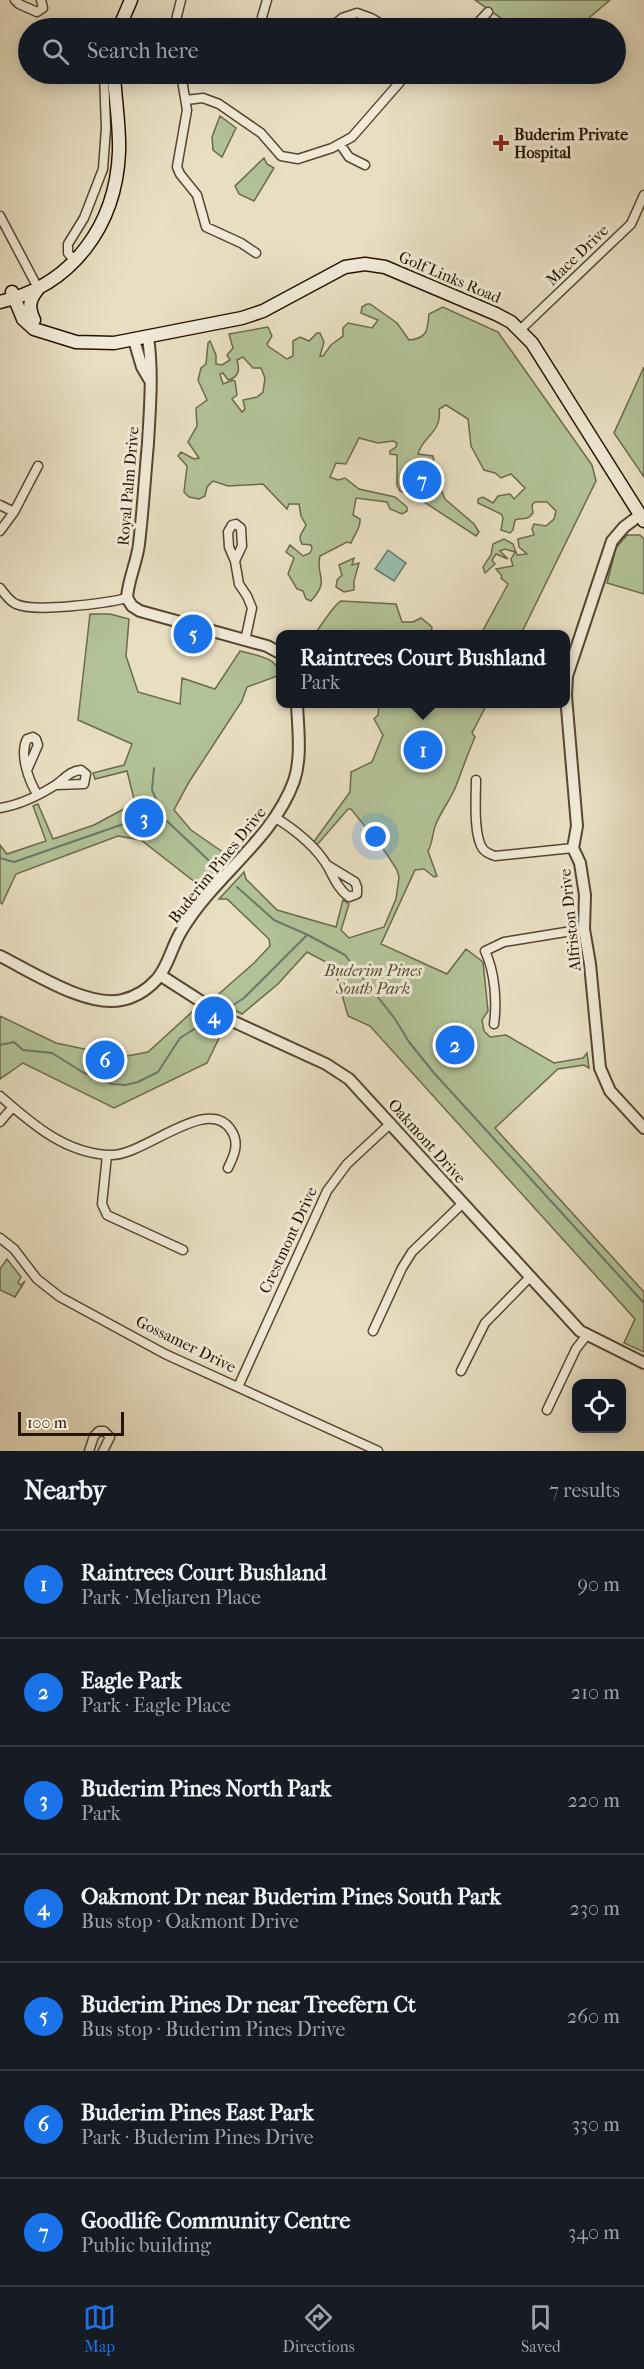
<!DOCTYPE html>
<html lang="en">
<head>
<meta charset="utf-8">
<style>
	:root { --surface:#171b24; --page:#20242c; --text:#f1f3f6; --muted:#9ea1a6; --line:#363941; --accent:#1a73e8 }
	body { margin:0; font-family:"IM FELL French Canon",serif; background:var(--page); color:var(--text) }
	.controls { position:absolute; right:18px; bottom:18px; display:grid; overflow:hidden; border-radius:12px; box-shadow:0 3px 15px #0003 }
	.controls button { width:54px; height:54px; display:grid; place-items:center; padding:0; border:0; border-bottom:2px solid var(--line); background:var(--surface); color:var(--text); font:30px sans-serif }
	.scale { position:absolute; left:18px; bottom:15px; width:106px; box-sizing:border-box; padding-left:6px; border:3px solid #261300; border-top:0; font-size:16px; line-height:21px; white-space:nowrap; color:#261300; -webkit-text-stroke:4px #f0ead7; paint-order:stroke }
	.you { position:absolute; left:376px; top:837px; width:21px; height:21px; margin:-15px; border:4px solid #fff; border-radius:50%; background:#1a73e8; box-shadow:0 0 0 9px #1a73e833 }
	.badge { display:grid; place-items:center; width:39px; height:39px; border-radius:50%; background:var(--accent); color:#fff; font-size:20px; font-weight:700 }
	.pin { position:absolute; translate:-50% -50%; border:3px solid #fff; box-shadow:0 2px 6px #0006 }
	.popup { position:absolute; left:276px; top:630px; width:294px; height:78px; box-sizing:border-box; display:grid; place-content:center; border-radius:12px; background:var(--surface); filter:drop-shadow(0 2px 4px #0005); font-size:20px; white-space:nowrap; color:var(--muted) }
	.popup b { font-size:22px; color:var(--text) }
	.popup::after { content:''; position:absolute; left:50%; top:100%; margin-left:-12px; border:12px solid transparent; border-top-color:var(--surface) }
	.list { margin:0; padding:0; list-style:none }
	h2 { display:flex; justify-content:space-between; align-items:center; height:78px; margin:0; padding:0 24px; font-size:26px }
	h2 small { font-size:20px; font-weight:400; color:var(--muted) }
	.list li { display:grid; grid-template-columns:39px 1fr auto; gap:18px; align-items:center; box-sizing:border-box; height:108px; padding:0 24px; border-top:2px solid var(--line) }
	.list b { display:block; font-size:22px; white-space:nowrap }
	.list p { margin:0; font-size:20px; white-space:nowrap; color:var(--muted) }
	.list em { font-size:20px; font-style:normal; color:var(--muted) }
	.icon { flex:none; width:33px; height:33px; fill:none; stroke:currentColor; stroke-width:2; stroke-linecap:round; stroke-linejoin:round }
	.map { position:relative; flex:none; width:644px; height:1451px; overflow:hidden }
	.search { position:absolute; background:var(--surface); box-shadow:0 3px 15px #0003; left:18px; right:18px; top:18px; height:66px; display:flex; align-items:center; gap:15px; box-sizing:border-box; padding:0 21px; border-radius:33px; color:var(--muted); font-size:22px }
	.sheet { height:834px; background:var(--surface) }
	nav { display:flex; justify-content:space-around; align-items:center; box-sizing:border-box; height:84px; border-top:2px solid var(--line); background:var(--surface); font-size:16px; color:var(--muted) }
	nav a { display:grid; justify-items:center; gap:3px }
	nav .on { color:var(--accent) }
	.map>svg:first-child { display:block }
	.green { fill:#b2c297; stroke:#6c6a4c; stroke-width:1.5; fill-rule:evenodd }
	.water { fill:#97bdb0; stroke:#6a796a; stroke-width:1.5 }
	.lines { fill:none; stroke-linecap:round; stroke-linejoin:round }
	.stream { stroke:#6a796a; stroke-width:2 }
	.minor-casing { stroke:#564630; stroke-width:11 }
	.tertiary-casing { stroke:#564630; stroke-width:14 }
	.secondary-casing { stroke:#261300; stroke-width:15 }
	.minor { stroke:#f0ead7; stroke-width:8 }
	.tertiary { stroke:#f0ead7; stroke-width:10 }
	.secondary { stroke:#f0ead7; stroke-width:12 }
	.poi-dot { fill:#8f2418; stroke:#f0ead7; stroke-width:2 }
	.labels { text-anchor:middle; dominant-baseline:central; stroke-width:6; stroke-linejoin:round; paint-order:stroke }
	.poi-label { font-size:16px; font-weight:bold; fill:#261300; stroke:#f0ead7; text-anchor:start }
	.street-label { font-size:16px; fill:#261300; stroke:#f0ead7 }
	.park-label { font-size:16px; font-style:italic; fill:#575035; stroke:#f0ead7 }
</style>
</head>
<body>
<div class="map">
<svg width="644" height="1451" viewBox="0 0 644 1451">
	<rect width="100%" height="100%" fill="#e8dfc2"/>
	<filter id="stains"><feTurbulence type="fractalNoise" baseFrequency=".00333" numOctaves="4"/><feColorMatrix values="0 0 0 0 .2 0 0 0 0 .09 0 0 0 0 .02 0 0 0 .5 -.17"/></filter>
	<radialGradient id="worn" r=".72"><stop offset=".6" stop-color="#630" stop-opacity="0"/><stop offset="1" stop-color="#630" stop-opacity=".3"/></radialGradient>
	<path class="green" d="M475,0H610L590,17L582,28H515Z
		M220,116L236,128L222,157L213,150L212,137Z
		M264,158L267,164L274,168L254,201L239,194L235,186Z
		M367,304H370L397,323L409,340C429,338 427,329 429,314L443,307L498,332L592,465L596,481L521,634H481L508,584L501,578L502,576L496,569L513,566L511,559L515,552L505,549L500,551L508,559L496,554L492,560L495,564L485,573L483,567L491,555L493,544L504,539L513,544L517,555L527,554L519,547L518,539L534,535L532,529L534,524L546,526L554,519L556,511L547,502H535L532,505L533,513C526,522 523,517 515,520L513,530L510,533L501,530L503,518L501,514L478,503V499L483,497L493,503L498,496L510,494L514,499L525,488L511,474L501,478L495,473L484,470L471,446L468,419L446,405L439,409C443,432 421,438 418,454L433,456L437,479L445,499L474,524L479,532L476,536L415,496L416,492L421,491L420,487L427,482L422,471L418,473L413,480L414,488L406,493L400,491L397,485V455L390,454V451L396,447L397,443L393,441L378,443L359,438L346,464L336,463L330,477L338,480L345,478L359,489L395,497L407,507V511L402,514L390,509L387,502L356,498L353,515L360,519C361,528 354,535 351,543L347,542L320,556C315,577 331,579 311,601L306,599L303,591L297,589L288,574L294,558L286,552L290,545L303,556L310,553L312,549L311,545L302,544C297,536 303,532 306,525L301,516L299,504H289L287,509L263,484L228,486L213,481L207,487L205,496L199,499L189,497L184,492L187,466L178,456L181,452L194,459L199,458L188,442L197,426L196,408L207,400L198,380L201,368L206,364L208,343L210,341L216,355V364L222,365L230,360L227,355L233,348L229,334L268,327L272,336L267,344L268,346L287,359L293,356V341L300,337L309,341L317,333H320L324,342L320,356H323L331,345L343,336V328L348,323L372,328L378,320L361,313L362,307ZM243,357L253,368H261L265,378L263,392L257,397L243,400L245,409L242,412L232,399L237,395L235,381L233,380L223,384L220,374L223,373L228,380C239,377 240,370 237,360Z
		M644,367V477L614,433Z
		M627,535H640L644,539V594L607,583L616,548Z
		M354,558L352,565L359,563L354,581V590L344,592L336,587L337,580L342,575L339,565Z
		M341,601L396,604L402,622H413L421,618L432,627L431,634H315C319,628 336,603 341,601Z
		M90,614H110L129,619L126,656L138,692L180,704L182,678L215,689L240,651C254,655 279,657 280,675L247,687L242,701L189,782L174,810L191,830L230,857L200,886L141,840L118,836L16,874L2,904L0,902V845L7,854L46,841L33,806L38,804L53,839L94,825L135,803L127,771L95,779L93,773L124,765L132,744L78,720Z
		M379,704H487L472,733L475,737C468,753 462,770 456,786C451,799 441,811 436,824C432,833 433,843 428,851L437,876L434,877L424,869L415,870L381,944L447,974L466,949L483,962L488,1011L482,1020L484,1031L490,1037L506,1035L554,1063L583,1058L587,1053L589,1068L584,1065L558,1069L495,1128L644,1292V1352L624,1343L635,1319L370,1026L348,1016L337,977L326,962L307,952L278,984L242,1014L213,999L254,963L270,946L269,939L227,899H219L244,872L246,879L277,910L336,927L343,900L349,904L341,930L349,938L384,927L396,899L399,877L397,870L388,856L381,846L374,843L372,835L351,809H348L316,846L313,843L350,792L351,772L372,762L383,735L374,719L378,715Z
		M192,1012L222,1032L207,1063L114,1108L23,1063L0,1079V1016L56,1043L122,1057L148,1052Z
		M7,1259L21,1277L18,1283L21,1285L25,1281L15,1297L0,1290V1269Z"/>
	<path class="water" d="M388,550L406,563L394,581L375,569Z"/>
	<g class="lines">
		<path class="stream" d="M154,768L152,790L165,819
			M0,858L14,862L138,819L158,818L168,822L219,870
			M237,887L274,920L308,935L345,955L395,1019L409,1042L434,1073L644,1303
			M230,1007L244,998L307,935
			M0,1045L14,1042L23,1050L52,1053L84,1073L112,1084L125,1085L138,1082L158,1072L180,1038L207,1021"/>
		<g class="minor-casing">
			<path id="minor" d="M15,0L19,4L37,12L43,8L41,0
				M174,28L181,0
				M266,28L262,17L267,0
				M331,28L342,18L357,13L371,18L388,28
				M473,28L488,12
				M181,74L187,110L177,167L180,174L197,195L206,227L241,243L256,253
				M186,100L203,98L219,104L261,133L281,156L298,159L332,148L352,137L407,74
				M340,144L349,157L365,165
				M0,216L38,288
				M75,261L68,253V244L84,218L103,169L106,128L104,74
				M520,330L631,224L644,195
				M0,505L14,512
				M0,531L14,512L38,466
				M235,561L242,546L241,528L236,524L232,525L228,532L229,547L235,561L239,584L247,596L252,608L245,641
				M0,588C5,594 9,601 16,604C34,613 107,603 127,598
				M28,768L38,745L36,739L33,737L27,739C19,754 29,781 37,794
				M476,780C476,796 473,836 483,849C486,853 490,854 495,856L573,848
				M0,808C19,805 40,795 57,784C65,778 70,771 81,770L86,774L84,784L56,785
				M276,818C295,830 316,846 328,867C334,878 338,889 349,897L357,894V887L355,882L327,865
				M494,1024C497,1002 495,972 485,951L504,942L584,929
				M0,1096C32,1124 66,1154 111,1155C144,1156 208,1094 231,1130C240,1143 234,1156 228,1168
				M0,1122L12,1108
				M107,1155L102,1204L107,1215L183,1250
				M0,1238L14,1249L37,1279L60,1297L165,1354L378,1451
				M373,1331L402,1268L412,1252L463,1203
				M461,1371L485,1323L530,1277
				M238,1387L327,1191L347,1164L391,1123
				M547,1410L576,1349L586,1336
				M89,1451L94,1436L99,1431H104L110,1437L103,1451"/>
		</g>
		<g class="tertiary-casing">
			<path id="tertiary" d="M148,337C153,372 150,407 148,443C145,476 143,510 139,544C137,562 128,580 127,598L132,606L140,611L267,646L280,653
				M134,340L142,367L149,379
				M566,695L567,676L612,541L624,527L640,515
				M566,696L577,826L573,848L580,863L585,895L584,929L590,964L600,1068L610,1091L644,1128
				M0,956C32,972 87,1008 122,1000C136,997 148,989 157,979C169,965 172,945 182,930C214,876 272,841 294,781C302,757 298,728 297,704
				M160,975L230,1020L326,1064L349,1079L580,1331L644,1363"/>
		</g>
		<g class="secondary-casing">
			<path id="secondary" d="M119,28L131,0
				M12,292L23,319L34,329L76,342L114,343L242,318L263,311L345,267L365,264L385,267L496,314L511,322L532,343L644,521
				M0,302C73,285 116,225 119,152C120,126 115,99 114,74
				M34,320C28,307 29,300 38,289"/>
		</g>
		<use href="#minor" class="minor"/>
		<use href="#tertiary" class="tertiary"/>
		<use href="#secondary" class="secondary"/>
	</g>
	<path class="poi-dot" d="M498 134h6v6h6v6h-6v6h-6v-6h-6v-6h6z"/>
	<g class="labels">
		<g class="poi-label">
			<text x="514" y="134">Buderim Private<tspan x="514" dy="18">Hospital</tspan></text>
		</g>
		<g class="street-label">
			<text transform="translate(577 255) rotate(-44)">Mace Drive</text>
			<text transform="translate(450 277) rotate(23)">Golf Links Road</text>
			<text transform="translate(128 486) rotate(-85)">Royal Palm Drive</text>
			<text transform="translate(217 865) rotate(-51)">Buderim Pines Drive</text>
			<text transform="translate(570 920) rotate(-96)">Alfriston Drive</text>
			<text transform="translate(427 1141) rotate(48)">Oakmont Drive</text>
			<text transform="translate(288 1240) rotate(-65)">Crestmont Drive</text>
			<text transform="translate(186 1344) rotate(26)">Gossamer Drive</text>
		</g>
		<g class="park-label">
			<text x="373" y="970">Buderim Pines<tspan x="373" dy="18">South Park</tspan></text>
		</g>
	</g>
	<rect width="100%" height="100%" filter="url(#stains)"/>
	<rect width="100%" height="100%" fill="url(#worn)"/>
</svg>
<div class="controls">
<button><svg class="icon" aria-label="locate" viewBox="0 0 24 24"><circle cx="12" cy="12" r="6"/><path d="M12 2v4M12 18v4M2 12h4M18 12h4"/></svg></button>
</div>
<div class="scale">100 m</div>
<div class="you"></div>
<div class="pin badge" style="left:423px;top:750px">1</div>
<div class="popup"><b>Raintrees Court Bushland</b>Park</div>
<div class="pin badge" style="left:455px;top:1045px">2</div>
<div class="pin badge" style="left:144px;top:818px">3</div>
<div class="pin badge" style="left:214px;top:1016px">4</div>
<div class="pin badge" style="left:193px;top:634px">5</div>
<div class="pin badge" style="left:105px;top:1060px">6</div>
<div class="pin badge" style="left:422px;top:480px">7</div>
<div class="search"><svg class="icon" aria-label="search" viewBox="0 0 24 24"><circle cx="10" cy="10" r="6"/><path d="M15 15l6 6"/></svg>Search here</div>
</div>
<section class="sheet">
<h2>Nearby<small>7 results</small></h2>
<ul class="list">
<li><span class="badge">1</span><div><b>Raintrees Court Bushland</b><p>Park · Meljaren Place</p></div><em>90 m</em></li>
<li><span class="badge">2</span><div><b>Eagle Park</b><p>Park · Eagle Place</p></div><em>210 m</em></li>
<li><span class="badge">3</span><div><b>Buderim Pines North Park</b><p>Park</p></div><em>220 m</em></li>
<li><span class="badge">4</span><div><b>Oakmont Dr near Buderim Pines South Park</b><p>Bus stop · Oakmont Drive</p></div><em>230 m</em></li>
<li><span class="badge">5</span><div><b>Buderim Pines Dr near Treefern Ct</b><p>Bus stop · Buderim Pines Drive</p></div><em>260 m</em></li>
<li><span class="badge">6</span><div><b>Buderim Pines East Park</b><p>Park · Buderim Pines Drive</p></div><em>330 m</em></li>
<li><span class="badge">7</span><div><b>Goodlife Community Centre</b><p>Public building</p></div><em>340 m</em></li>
</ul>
</section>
<nav>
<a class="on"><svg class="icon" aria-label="map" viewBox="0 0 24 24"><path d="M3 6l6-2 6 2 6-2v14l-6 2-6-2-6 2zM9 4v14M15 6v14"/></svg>Map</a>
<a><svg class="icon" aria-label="directions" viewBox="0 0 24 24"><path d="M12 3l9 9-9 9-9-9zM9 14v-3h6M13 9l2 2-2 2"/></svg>Directions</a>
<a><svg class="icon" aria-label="saved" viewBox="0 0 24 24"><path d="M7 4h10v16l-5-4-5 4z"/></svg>Saved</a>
</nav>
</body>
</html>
